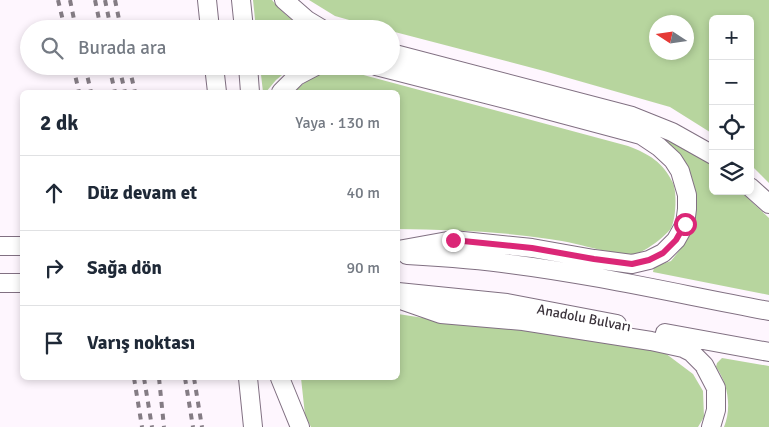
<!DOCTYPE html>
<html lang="tr">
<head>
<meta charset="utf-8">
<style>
	:root { --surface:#fff; --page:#f6f6f7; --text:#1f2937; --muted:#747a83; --line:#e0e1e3 }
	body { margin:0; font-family:Signika,sans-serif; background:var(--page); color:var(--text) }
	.controls { position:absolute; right:15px; top:15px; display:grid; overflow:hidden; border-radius:8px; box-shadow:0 2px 8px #0003 }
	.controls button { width:45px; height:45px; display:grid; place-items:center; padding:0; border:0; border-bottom:1px solid var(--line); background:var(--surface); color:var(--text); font:25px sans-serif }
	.compass { position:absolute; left:649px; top:15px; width:45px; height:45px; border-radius:50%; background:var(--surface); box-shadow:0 2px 8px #0003; rotate:282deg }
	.stop { position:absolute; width:15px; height:15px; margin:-11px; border:4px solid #db2777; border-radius:50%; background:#fff }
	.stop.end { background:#db2777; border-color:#fff; box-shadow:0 1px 5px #0008 }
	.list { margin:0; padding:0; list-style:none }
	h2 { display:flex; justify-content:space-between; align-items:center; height:65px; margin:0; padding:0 20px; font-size:21px }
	h2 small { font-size:16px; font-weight:400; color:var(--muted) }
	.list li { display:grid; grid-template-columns:32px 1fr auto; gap:15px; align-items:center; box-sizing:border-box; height:75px; padding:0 20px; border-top:1px solid var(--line) }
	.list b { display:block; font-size:19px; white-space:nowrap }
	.list em { font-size:16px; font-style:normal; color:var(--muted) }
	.icon { flex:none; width:28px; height:28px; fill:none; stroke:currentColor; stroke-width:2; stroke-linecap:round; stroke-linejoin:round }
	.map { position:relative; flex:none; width:769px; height:427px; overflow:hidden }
	.search { position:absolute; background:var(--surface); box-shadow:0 2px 8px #0003; left:20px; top:20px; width:380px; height:55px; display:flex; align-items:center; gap:12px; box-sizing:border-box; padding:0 18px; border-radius:28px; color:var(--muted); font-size:19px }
	.panel { position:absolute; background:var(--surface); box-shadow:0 2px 8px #0003; left:20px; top:90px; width:380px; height:290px; border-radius:8px }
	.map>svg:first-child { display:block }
	.forest { fill:#b7d59e; fill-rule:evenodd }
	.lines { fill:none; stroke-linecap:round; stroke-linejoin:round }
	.major-casing { stroke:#817082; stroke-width:20 }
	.major { stroke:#fff; stroke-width:18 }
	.rail { stroke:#847c84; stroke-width:4; stroke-dasharray:6 6; stroke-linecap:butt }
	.route { stroke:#db2777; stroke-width:6 }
	.labels { text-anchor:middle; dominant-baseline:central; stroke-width:5; stroke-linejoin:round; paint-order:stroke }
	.street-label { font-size:14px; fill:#3b333b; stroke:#fff }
</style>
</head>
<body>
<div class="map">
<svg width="769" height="427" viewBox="0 0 769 427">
	<rect width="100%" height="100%" fill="#fef6fe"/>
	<path class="forest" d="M253,0H272C281,11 292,21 305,29H256Z
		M309,0H769V183L750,164V19H713V134L670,107L544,71L391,31V29H381L335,16ZM656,22H686V52H656Z
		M260,66H293L276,80L266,92H263Z
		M337,72L356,73L628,146C649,154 663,162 673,183C677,192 676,219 671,228C667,235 646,251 638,253C626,257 613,252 601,250C584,246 566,241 549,239C499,231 448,230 398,229V92H294C311,77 314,74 337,72Z
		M655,130L680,142L713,167V191H740L769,218V295L653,272L654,267L671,261L679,251L690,234L696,215L697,198L692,178L686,165L659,138Z
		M398,314L443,321L548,330L661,350L693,374L703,391L704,417L698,427H311L305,415L301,378H398Z
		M722,358L769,366V427H724C732,408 728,383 716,367L717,363Z"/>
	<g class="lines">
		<g class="major-casing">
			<path id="major" d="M207,0L210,29
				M241,0L244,29
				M284,0L307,20L322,29
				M391,53L632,116L672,132L713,155
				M214,66L217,92
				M248,66L250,92
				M376,66L521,103L641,135L659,147L673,160L680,171L687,195V209L685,224L676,240L663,253L649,260L632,264L594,259L532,248L453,240L398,250
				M281,92L297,76L316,66
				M750,187L769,204
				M0,246H22
				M407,255C441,257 475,259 510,264C597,275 683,295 769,311
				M0,283H22
				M398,292L507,303L617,324
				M398,299L441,314L523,321L651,341L683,348L691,352L704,365L716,388V410L711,427
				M665,333L769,352
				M248,378L253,427
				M280,378L300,427"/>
		</g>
		<use href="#major" class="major"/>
		<path class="rail" d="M58,0L65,29
			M70,0L76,29
			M95,0L101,29
			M105,0L111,29
			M115,0L121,29
			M73,66L79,92
			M85,66L91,92
			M109,66L115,92
			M119,66L125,92
			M129,66L135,92
			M134,378L142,427
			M144,378L152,427
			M159,378L164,427
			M185,378L193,427
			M194,378L202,427"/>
	</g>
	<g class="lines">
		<path class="route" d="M453,240L532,248L594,259L632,264L649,260L663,253L676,240L685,224"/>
	</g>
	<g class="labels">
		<g class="street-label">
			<text transform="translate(584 318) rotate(11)">Anadolu Bulvarı</text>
		</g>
	</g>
</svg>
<div class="controls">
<button>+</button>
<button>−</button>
<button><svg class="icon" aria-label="locate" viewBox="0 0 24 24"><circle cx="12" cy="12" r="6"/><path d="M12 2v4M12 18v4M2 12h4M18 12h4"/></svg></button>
<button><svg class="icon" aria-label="layers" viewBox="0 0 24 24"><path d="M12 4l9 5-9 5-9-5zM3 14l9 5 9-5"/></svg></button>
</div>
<svg class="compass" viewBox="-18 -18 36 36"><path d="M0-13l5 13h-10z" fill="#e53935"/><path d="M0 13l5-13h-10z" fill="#747a83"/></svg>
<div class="stop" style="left:685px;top:224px"></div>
<div class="stop end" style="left:453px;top:240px"></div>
<div class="search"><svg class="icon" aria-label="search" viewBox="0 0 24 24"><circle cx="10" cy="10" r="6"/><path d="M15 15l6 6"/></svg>Burada ara</div>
<section class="panel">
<h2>2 dk<small>Yaya · 130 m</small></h2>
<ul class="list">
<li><svg class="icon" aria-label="ahead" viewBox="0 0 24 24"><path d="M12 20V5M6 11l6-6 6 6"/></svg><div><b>Düz devam et</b></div><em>40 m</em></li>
<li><svg class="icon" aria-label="right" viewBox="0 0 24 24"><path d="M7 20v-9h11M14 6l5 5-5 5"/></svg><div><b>Sağa dön</b></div><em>90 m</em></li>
<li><svg class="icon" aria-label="arrive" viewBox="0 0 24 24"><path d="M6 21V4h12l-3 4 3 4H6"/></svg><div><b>Varış noktası</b></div></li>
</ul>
</section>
</div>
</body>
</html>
